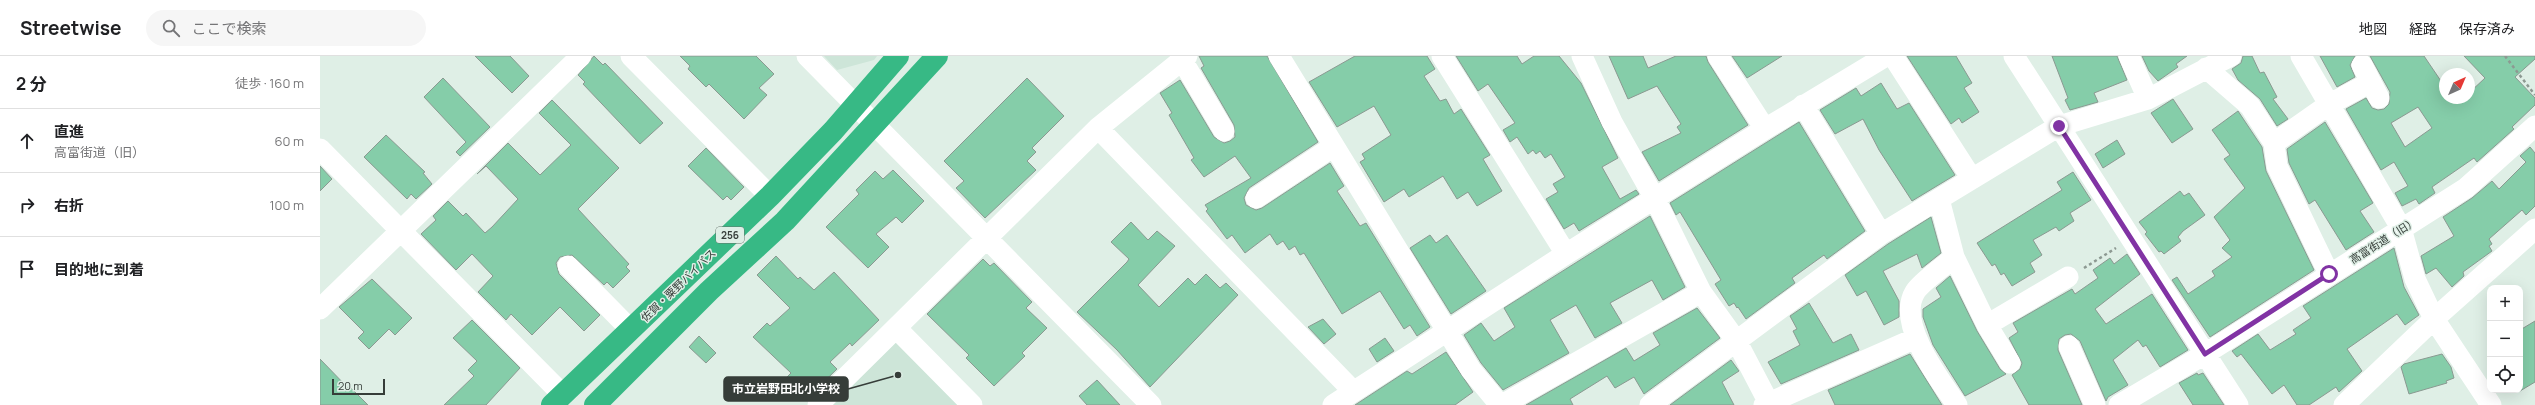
<!DOCTYPE html>
<html lang="ja">
<head>
<meta charset="utf-8">
<style>
	:root { --surface:#fff; --page:#f6f6f6; --text:#202124; --muted:#757577; --line:#e0e0e0 }
	body { margin:0; font-family:Manrope,"Noto Sans JP",sans-serif; background:var(--page); color:var(--text) }
	.controls { position:absolute; right:12px; bottom:12px; display:grid; overflow:hidden; border-radius:8px; box-shadow:0 4px 16px #0002 }
	.controls button { width:36px; height:36px; display:grid; place-items:center; padding:0; border:0; border-bottom:1px solid var(--line); background:var(--surface); color:var(--text); font:20px sans-serif }
	.compass { position:absolute; left:2119px; top:12px; width:36px; height:36px; border-radius:50%; background:var(--surface); box-shadow:0 4px 16px #0002; rotate:44deg }
	.scale { position:absolute; left:12px; bottom:10px; width:53px; box-sizing:border-box; padding-left:4px; border:2px solid #363d39; border-top:0; font-size:11px; line-height:14px; white-space:nowrap; color:#363d39; -webkit-text-stroke:3px #dfefe6; paint-order:stroke }
	.stop { position:absolute; width:12px; height:12px; margin:-9px; border:3px solid #8133a4; border-radius:50%; background:#fff }
	.stop.end { background:#8133a4; border-color:#fff; box-shadow:0 1px 4px #0008 }
	.list { margin:0; padding:0; list-style:none }
	h2 { display:flex; justify-content:space-between; align-items:center; height:52px; margin:0; padding:0 16px; font-size:17px }
	h2 small { font-size:13px; font-weight:400; color:var(--muted) }
	.list li { display:grid; grid-template-columns:26px 1fr auto; gap:12px; align-items:center; box-sizing:border-box; height:64px; padding:0 16px; border-top:1px solid var(--line) }
	.list b { display:block; font-size:15px; white-space:nowrap }
	.list p { margin:0; font-size:13px; white-space:nowrap; color:var(--muted) }
	.list em { font-size:13px; font-style:normal; color:var(--muted) }
	.icon { flex:none; width:22px; height:22px; fill:none; stroke:currentColor; stroke-width:2; stroke-linecap:round; stroke-linejoin:round }
	.map { position:relative; flex:none; width:2215px; height:349px; overflow:hidden }
	header { display:flex; align-items:center; gap:24px; box-sizing:border-box; height:56px; padding:0 20px; background:var(--surface); border-bottom:1px solid var(--line) }
	header strong { font-size:19px }
	nav { display:flex; gap:22px; margin-inline-start:auto; font-size:14px }
	.search { width:280px; height:36px; background:var(--page); display:flex; align-items:center; gap:10px; box-sizing:border-box; padding:0 14px; border-radius:22px; color:var(--muted); font-size:15px }
	main { display:flex }
	aside { flex:1; background:var(--surface) }
	.map>svg:first-child { display:block }
	.built { fill:#cde5d8 }
	.building { fill:#85cda9; stroke:#8a9991; fill-rule:evenodd }
	.lines { fill:none; stroke-linecap:round; stroke-linejoin:round }
	.path { stroke:#8d9992; stroke-width:2.5; stroke-dasharray:3 3; stroke-linecap:butt }
	.minor { stroke:#fff; stroke-width:21 }
	.highway { stroke:#37b985; stroke-width:22 }
	.route { stroke:#8133a4; stroke-width:5 }
	.labels { text-anchor:middle; dominant-baseline:central; stroke-width:3; stroke-linejoin:round; paint-order:stroke }
	.shield { fill:#dfefe6; stroke:#69726d; stroke-width:1 }
	.shield-label { font-size:10px; font-weight:bold; fill:#363d39 }
	.street-label { font-size:11px; fill:#363d39; stroke:#dfefe6 }
	.leader { fill:none; stroke:#363d39; stroke-width:1.5 }
	.callout-dot { fill:#363d39; stroke:#dfefe6; stroke-width:1.5 }
	.callout { fill:#363d39; stroke:#363d39; stroke-width:1.5 }
	.callout-label { font-size:12px; text-anchor:middle; font-weight:bold; fill:#fff }
</style>
</head>
<body>
<header>
<strong>Streetwise</strong>
<div class="search"><svg class="icon" aria-label="search" viewBox="0 0 24 24"><circle cx="10" cy="10" r="6"/><path d="M15 15l6 6"/></svg>ここで検索</div>
<nav><a>地図</a><a>経路</a><a>保存済み</a></nav>
</header>
<main>
<aside>
<h2>2 分<small>徒歩 · 160 m</small></h2>
<ul class="list">
<li><svg class="icon" aria-label="ahead" viewBox="0 0 24 24"><path d="M12 20V5M6 11l6-6 6 6"/></svg><div><b>直進</b><p>高富街道（旧）</p></div><em>60 m</em></li>
<li><svg class="icon" aria-label="right" viewBox="0 0 24 24"><path d="M7 20v-9h11M14 6l5 5-5 5"/></svg><div><b>右折</b></div><em>100 m</em></li>
<li><svg class="icon" aria-label="arrive" viewBox="0 0 24 24"><path d="M6 21V4h12l-3 4 3 4H6"/></svg><div><b>目的地に到着</b></div></li>
</ul>
</aside>
<div class="map">
<svg width="2215" height="349" viewBox="0 0 2215 349">
	<rect width="100%" height="100%" fill="#dfefe6"/>
	<path class="built" d="M504,0H557L554,4L517,14Z
		M574,286L586,289L645,349H510Z"/>
	<path class="building" d="M155,0H190L209,20L192,37Z
		M274,0L283,9L285,7L343,67L320,88L263,28L265,26L258,19Z
		M360,0H436L454,18L439,32L447,39L424,63L389,28L386,31L368,13L370,10Z
		M879,0H947L998,86L929,132L924,142L926,149L936,154L942,152L1010,107L1024,130L1017,135L1040,170L1046,167L1110,271L1097,280L1090,269L1084,273L1060,235L1022,258L984,197L980,199L975,190L969,194L963,185L957,189L950,178L925,197L912,179L907,183L886,155L888,153L885,149L931,122L915,100L884,121L871,104L874,102L849,59L852,57L840,37L860,24L894,81L904,87L910,85L915,81L914,69L881,12L884,10Z
		M1035,0H1107L1115,13L1104,20L1120,45L1126,43L1134,58L1141,53L1170,99L1163,103L1182,135L1157,150L1148,136L1137,143L1123,120L1089,141L1084,133L1064,146L1040,106L1045,103L1042,98L1071,79L1054,50L1017,71L989,26Z
		M1136,0H1197L1202,8L1214,0H1239L1261,27L1298,102L1282,111L1300,143L1316,134L1319,138L1259,175L1254,167L1244,173L1226,143L1238,136L1233,128L1245,121L1231,98L1225,102L1220,95L1216,98L1213,94L1208,98L1197,81L1190,86L1183,74L1195,67L1168,28L1158,35Z
		M1289,0H1323L1328,12L1356,0H1386L1388,6L1428,69L1339,125L1322,96L1361,77L1357,71L1361,68L1337,30L1308,43Z
		M1412,0H1462L1427,22Z
		M1587,0H1636L1652,27L1644,32L1659,56L1642,67L1639,62L1631,68Z
		M1732,0H1797L1807,24L1774,37L1778,46L1750,54L1745,44L1748,42Z
		M1822,0H1867L1856,8L1858,11L1838,25L1829,15Z
		M1923,0H1932L1940,17L1944,16L1957,41L1953,43L1968,63L1957,70L1940,43L1918,24L1912,13L1921,7Z
		M2000,0H2035L2030,9L2035,21L2017,31Z
		M2050,0H2104L2125,31V42H2149V37L2165,22L2144,0H2215V3L2195,21L2215,42V49L2192,71L2194,73L2157,106L2154,102L2112,131L2115,137L2099,148L2096,143L2082,150L2075,137L2088,130L2074,106L2061,114L2026,53L2046,42L2052,52L2058,54L2064,53L2069,48L2070,36ZM2098,51L2112,72L2085,91L2071,67Z
		M123,22L170,71L140,100L136,96L146,86L104,41Z
		M707,22L744,60L712,92L716,96L707,105L716,114L665,162L636,132L644,125L624,105Z
		M1561,27L1577,53L1589,47L1635,119L1592,145L1559,94L1543,63L1515,78L1500,54L1536,32L1541,40Z
		M1853,43L1873,73L1852,87L1831,57Z
		M232,44L299,112L258,153L309,208L306,211L310,215L293,232L287,226L284,229L252,199L240,201L236,207L239,218L280,259L264,275L240,251L212,279L191,258L186,264L158,236L173,220L152,198L136,214L101,178L116,164L113,160L128,145L143,160L146,157L165,177L172,171L198,143L166,110L157,118L188,87L220,119L251,89L219,57Z
		M1918,55L1942,91L1946,115L1994,214L1890,281L1852,224L1857,221L1868,238L1895,220L1892,215L1912,201L1902,192L1910,184L1894,161L1925,132L1904,103L1910,99L1892,74Z
		M1479,66L1545,175L1507,203L1504,199L1472,222L1475,227L1426,263L1418,251L1417,252L1414,247L1409,250L1395,228L1401,224L1360,156L1356,159L1350,147Z
		M2005,66L2053,147L2040,155L2054,176L2026,194L1995,144L1989,148L1969,107L1967,93Z
		M66,79L105,116L103,117L112,128L96,143L91,138L87,143L44,101Z
		M1797,84L1805,98L1783,112L1775,98Z
		M2210,91L2215,97V150L2206,159L2202,154L2169,183L2172,188L2169,190L2172,195L2143,216L2144,220L2132,231L2116,212L2106,218L2101,200L2134,180L2123,161L2152,142L2172,125L2179,133L2206,106L2200,100Z
		M386,92L424,131L411,144L407,140L403,144L368,110Z
		M0,110L12,123L0,135Z
		M573,114L604,145L582,167L576,161L556,178L569,191L548,212L506,171L539,138L536,134L555,115L563,123Z
		M1753,116L1771,144L1750,157L1754,165L1739,175L1736,171L1713,184L1722,199L1710,207L1715,216L1692,230L1684,217L1681,219L1675,208L1672,210L1657,187L1742,134L1737,126Z
		M1860,135L1864,140L1869,137L1885,159L1863,175L1858,181L1861,185L1844,198L1841,195L1839,196L1825,178L1827,176L1819,166Z
		M1330,160L1365,231L1343,244L1332,224L1290,247L1302,267L1275,282L1256,249L1230,264L1249,297L1183,334L1161,307L1144,279L1161,267L1174,285L1195,271L1184,252Z
		M1611,161L1621,197L1602,212L1597,198L1563,215L1579,245V261L1564,269L1546,235L1537,240L1525,219L1568,188Z
		M811,166L828,184L837,175L855,190L818,229L839,251L868,222L875,229L886,218L900,232L906,227L918,239L830,331L797,294L757,256L807,206L809,203L791,186Z
		M1110,179L1116,187L1127,179L1166,235L1131,258L1090,192Z
		M2074,192L2084,231L2099,259L2085,269L2077,258L2027,293L2042,315L2019,336L2016,331L1989,349H1977L1964,329L1952,338L1921,298L1917,301L1912,295L1938,278L1950,294L1976,278L1973,274L1991,262L1983,250Z
		M1807,198L1820,218L1775,253L1786,268L1832,238L1868,294L1840,311L1826,289L1823,291L1818,284L1793,304L1808,329L1788,341L1786,345L1760,285L1751,278L1745,279L1739,283L1738,294L1762,349H1709L1692,319L1700,313L1702,307L1689,282L1698,276L1693,267L1752,233L1755,238L1778,222L1773,214L1790,202L1794,208Z
		M456,200L478,223L480,221L494,234L514,216L559,264L532,290L530,287L510,306L517,313L485,344L464,324L471,317L433,281L447,267L450,270L470,252L437,219Z
		M663,203L670,210L674,207L712,246L706,252L727,272L702,297L705,300L674,330L646,302L649,299L607,258Z
		M1630,220L1657,275L1680,313L1686,318L1645,340L1613,289L1603,261V253L1621,241L1616,232Z
		M52,223L92,262L75,279L69,273L49,293L38,282L44,276L19,251Z
		M1489,247L1513,287L1531,278L1539,294L1461,328L1448,306L1480,289L1473,275L1477,273L1470,260Z
		M1377,252L1400,282L1324,338L1314,321L1295,332L1287,320L1250,343L1253,349H1206L1306,292L1314,305L1340,289L1333,277Z
		M1003,263L1016,278L1004,288L988,271Z
		M152,264L200,312L166,349H124L154,320L148,314L157,305L133,282Z
		M2215,265V326L2200,335V274Z
		M379,280L396,297L386,307L369,291Z
		M1065,282L1074,295L1057,306L1049,293Z
		M1126,296L1153,336L1135,349H1035L1087,315L1092,318Z
		M1590,298L1622,349H1515L1508,334Z
		M2122,298L2131,311L2134,322L2126,325L2127,327L2089,338L2081,311L2084,308Z
		M0,303L30,334L31,332L48,349H0Z
		M1411,304L1419,315L1402,326L1414,349H1350Z
		M1877,317L1878,319L1883,317L1904,349H1873L1859,327Z
		M777,324L800,349H767L759,340Z"/>
	<g class="lines">
		<path class="path" d="M2185,0L2215,39
			M1764,212L1796,192"/>
		<path class="minor" d="M311,0L450,140
			M487,0L831,349
			M959,0L1151,314L1180,349
			M1122,0L1246,198
			M1262,0L1292,66L1335,143L1381,236L1417,286L1450,349
			M1398,0L1445,73
			M1573,0L1652,123
			M1694,0L1918,349
			M1809,0L1828,43
			M1981,0L2081,172L2095,223L2114,263L2171,349
			M862,4L904,75
			M2042,9L2059,42
			M1886,12L1930,50L1954,87
			M1483,49L1561,178
			M778,72L1033,335
			M0,93L243,339
			M936,142L1014,90
			M1619,143L1634,201L1667,269L1748,221
			M1634,201C1624,211 1602,225 1595,236C1576,267 1619,323 1637,349
			M248,210L311,274
			M2009,218L1957,110L1954,87L2008,49L2051,26
			M0,253L261,0
			M1667,269L1690,307
			M577,273L652,349
			M1749,290L1775,349
			M498,349L778,72L867,0
			M1013,349L1246,198L1445,73L1566,0
			M1182,349L1381,236
			M1330,349L1561,178L1739,70L1828,43L1911,0
			M1444,349L1596,282
			M1799,349L1885,298L2146,132L2215,70
			M2024,349L2114,263L2215,173"/>
		<path class="highway" d="M232,349L450,140L513,75L578,0
			M275,349L389,235L465,165L617,0"/>
	</g>
	<g class="lines">
		<path class="route" d="M1739,70L1885,298L2009,218"/>
	</g>
	<g class="labels">
		<rect class="shield" x="396" y="171" width="28" height="16" rx="3"/>
		<g class="shield-label">
			<text x="410" y="179">256</text>
		</g>
		<g class="street-label">
			<text transform="translate(2063 184) rotate(-32)">高富街道（旧）</text>
			<text transform="translate(358 229) rotate(-44)">佐賀・粟野バイパス</text>
		</g>
	</g>
	<path class="leader" d="M578 319L528 333"/>
	<circle class="callout-dot" cx="578" cy="319" r="4"/>
	<rect class="callout" x="404" y="321" width="124" height="24" rx="4"/>
	<g class="callout-label">
		<text x="466" y="337">市立岩野田北小学校</text>
	</g>
</svg>
<div class="controls">
<button>+</button>
<button>−</button>
<button><svg class="icon" aria-label="locate" viewBox="0 0 24 24"><circle cx="12" cy="12" r="6"/><path d="M12 2v4M12 18v4M2 12h4M18 12h4"/></svg></button>
</div>
<svg class="compass" viewBox="-18 -18 36 36"><path d="M0-13l5 13h-10z" fill="#e53935"/><path d="M0 13l5-13h-10z" fill="#757577"/></svg>
<div class="scale">20 m</div>
<div class="stop" style="left:2009px;top:218px"></div>
<div class="stop end" style="left:1739px;top:70px"></div>
</div>
</main>
</body>
</html>
